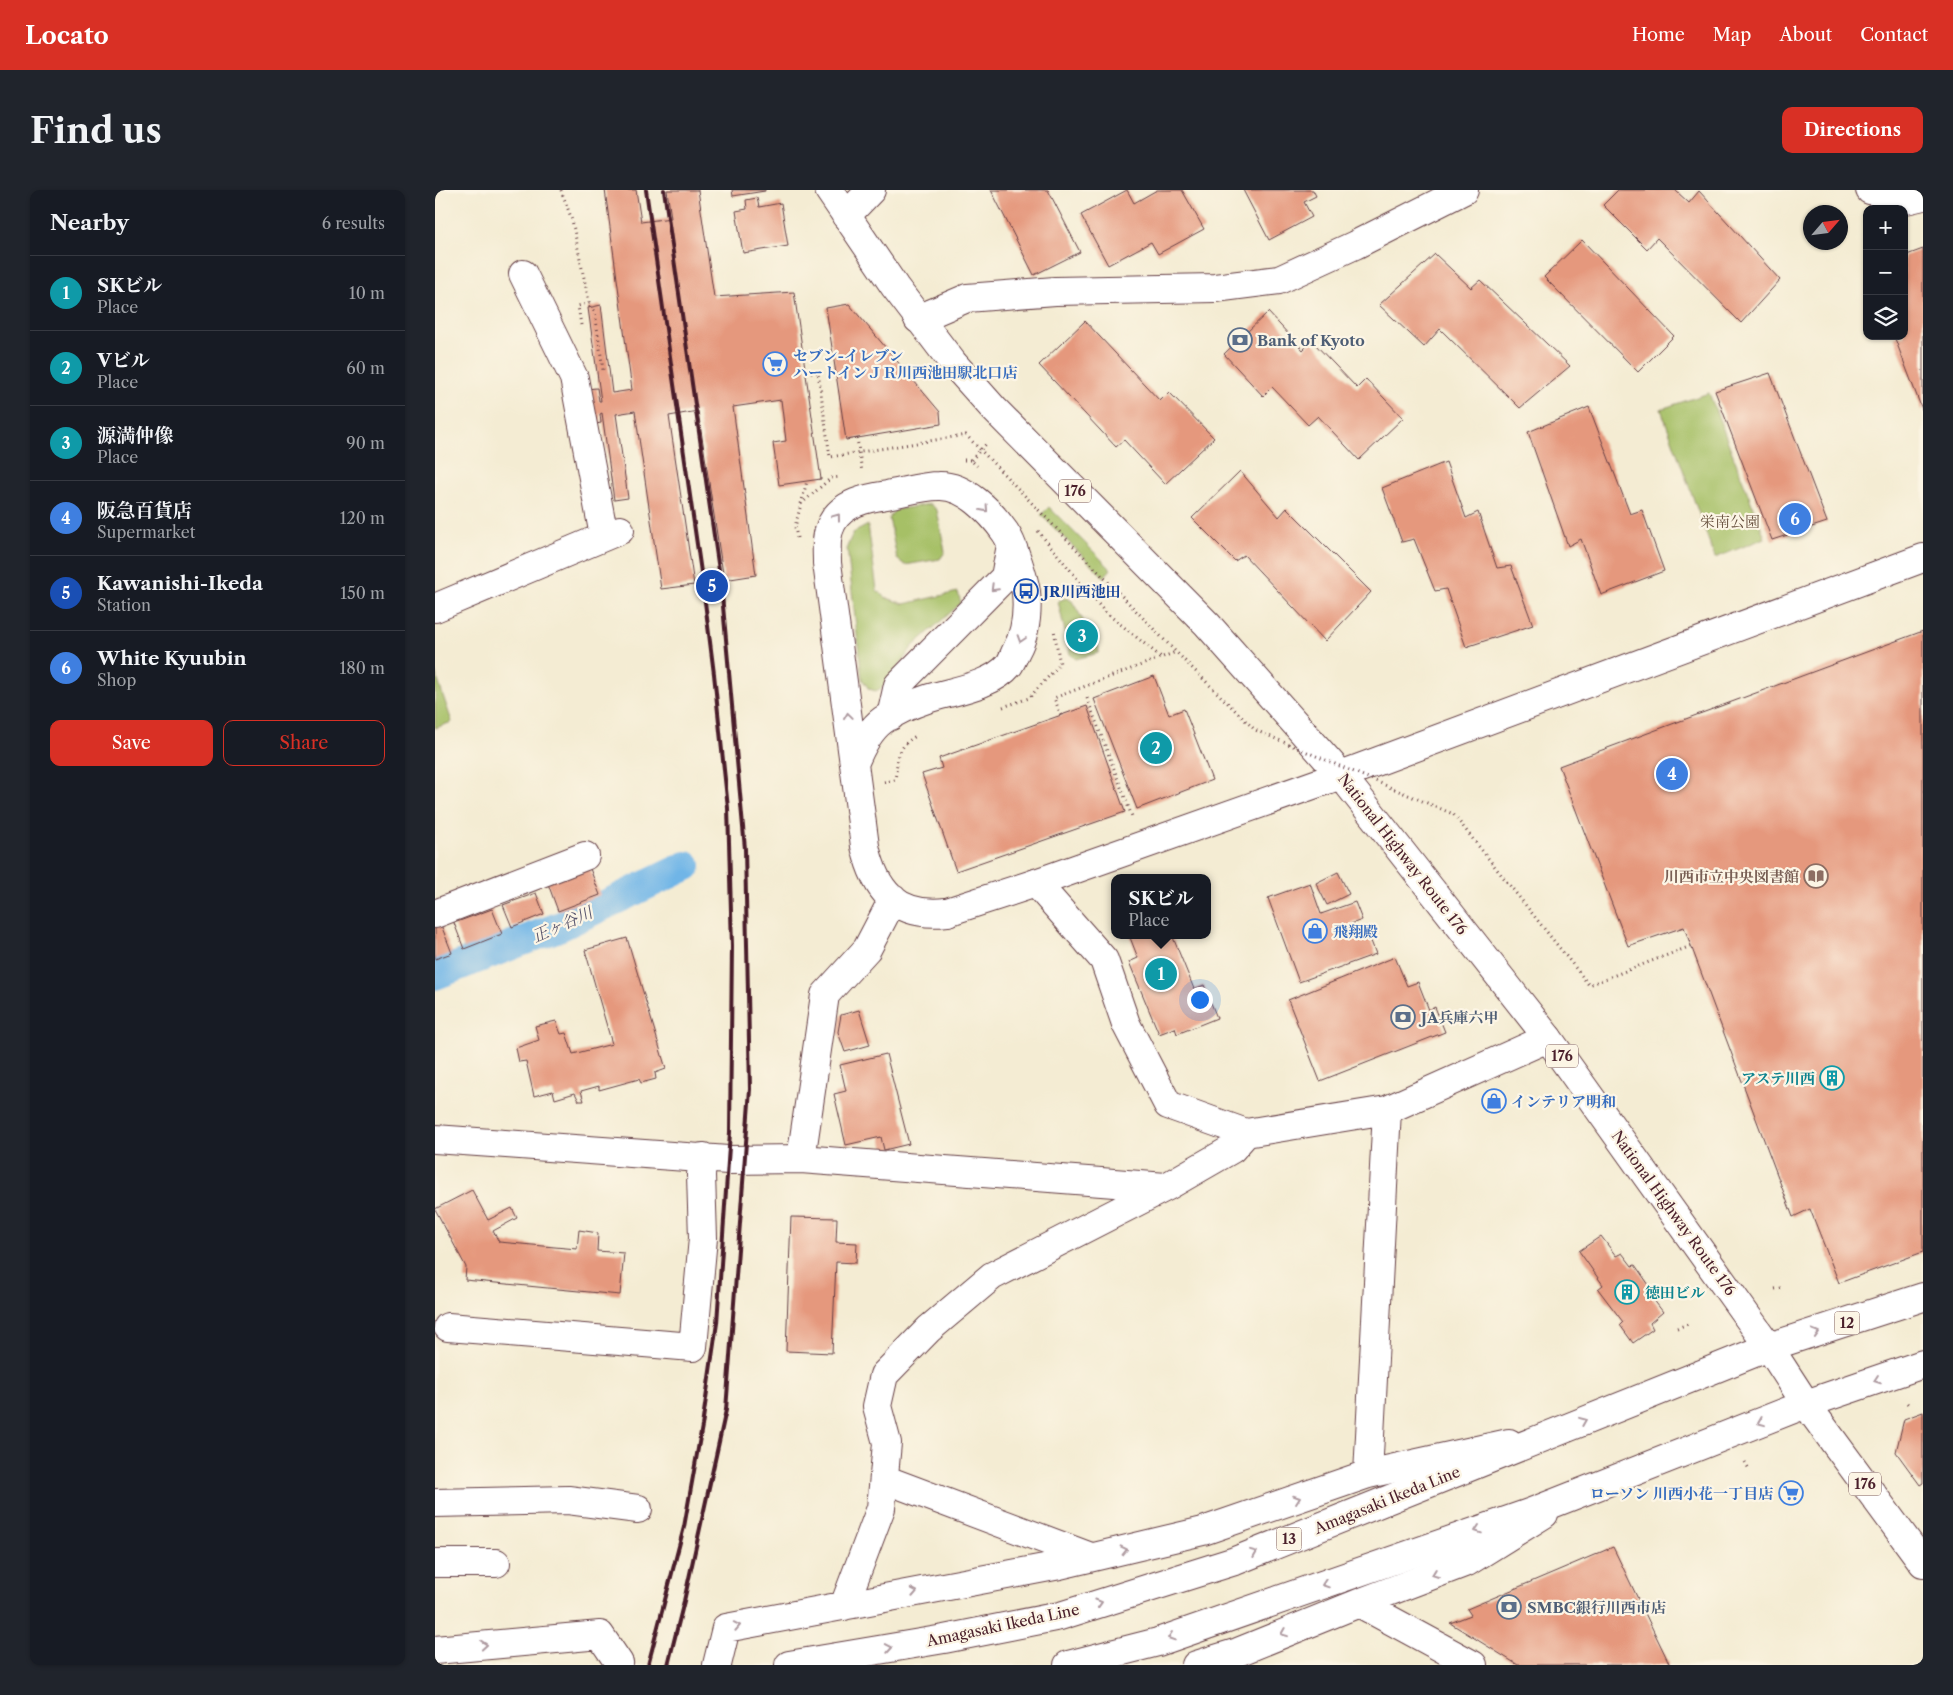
<!DOCTYPE html>
<html lang="en">
<head>
<meta charset="utf-8">
<style>
	:root { --surface:#171b24; --page:#20242c; --text:#f1f3f6; --muted:#9ea1a6; --line:#363941; --accent:#d93025 }
	body { margin:0; font-family:"Libre Caslon Text","Noto Serif JP",serif; background:var(--page); color:var(--text) }
	.controls { position:absolute; right:15px; top:15px; display:grid; overflow:hidden; border-radius:10px; box-shadow:0 1px 4px #0004 }
	.controls button { width:45px; height:45px; display:grid; place-items:center; padding:0; border:0; border-bottom:1px solid var(--line); background:var(--surface); color:var(--text); font:25px sans-serif }
	.compass { position:absolute; left:1368px; top:15px; width:45px; height:45px; border-radius:50%; background:var(--surface); box-shadow:0 1px 4px #0004; rotate:62deg }
	.you { position:absolute; left:764px; top:809px; width:18px; height:18px; margin:-12px; border:4px solid #fff; border-radius:50%; background:#1a73e8; box-shadow:0 0 0 8px #1a73e833 }
	.badge { display:grid; place-items:center; width:32px; height:32px; border-radius:50%; background:var(--accent); color:#fff; font-size:16px; font-weight:700 }
	.pin { position:absolute; translate:-50% -50%; border:2px solid #fff; box-shadow:0 1px 5px #0006 }
	.popup { position:absolute; left:676px; top:684px; width:100px; height:65px; box-sizing:border-box; display:grid; place-content:center; border-radius:10px; background:var(--surface); filter:drop-shadow(0 1px 4px #0005); font-size:16px; white-space:nowrap; color:var(--muted) }
	.popup b { font-size:19px; color:var(--text) }
	.popup::after { content:''; position:absolute; left:50%; top:100%; margin-left:-10px; border:10px solid transparent; border-top-color:var(--surface) }
	.list { margin:0; padding:0; list-style:none }
	h2 { display:flex; justify-content:space-between; align-items:center; height:65px; margin:0; padding:0 20px; font-size:21px }
	h2 small { font-size:16px; font-weight:400; color:var(--muted) }
	.list li { display:grid; grid-template-columns:32px 1fr auto; gap:15px; align-items:center; box-sizing:border-box; height:75px; padding:0 20px; border-top:1px solid var(--line) }
	.list b { display:block; font-size:19px; white-space:nowrap }
	.list p { margin:0; font-size:16px; white-space:nowrap; color:var(--muted) }
	.list em { font-size:16px; font-style:normal; color:var(--muted) }
	.actions { display:flex; gap:10px; padding:15px 20px }
	.actions a { flex:1; padding:11px 0; border:1px solid var(--accent); border-radius:10px; text-align:center; font-size:18px; color:var(--accent) }
	.actions .main { background:var(--accent); color:#fff }
	.icon { flex:none; width:28px; height:28px; fill:none; stroke:currentColor; stroke-width:2; stroke-linecap:round; stroke-linejoin:round }
	.map { position:relative; flex:none; width:1488px; height:1475px; overflow:hidden; border-radius:10px }
	header { display:flex; align-items:center; gap:30px; box-sizing:border-box; height:70px; padding:0 25px; background:var(--accent); color:#fff }
	header strong { font-size:24px }
	nav { display:flex; gap:28px; margin-inline-start:auto; font-size:18px }
	.intro { display:flex; align-items:center; justify-content:space-between; box-sizing:border-box; height:120px; padding:0 30px }
	h1 { margin:0; font-size:35px }
	.button { padding:12px 22px; border-radius:10px; background:var(--accent); color:#fff; font-size:18px; font-weight:700 }
	main { display:flex; gap:30px; padding:0 30px }
	aside { flex:1; background:var(--surface); border-radius:10px; box-shadow:0 1px 4px #0004 }
	.map>svg:first-child { display:block }
	.green { fill:#a6c066; stroke:#787048 }
	.lines { fill:none; stroke-linecap:round; stroke-linejoin:round }
	.canal { stroke:#70b5e7; stroke-width:30 }
	.building { fill:#e5987d }
	.street-casing { stroke:#643e44; stroke-width:30 }
	.secondary-casing { stroke:#643e44; stroke-width:30 }
	.primary-casing { stroke:#643e44; stroke-width:30 }
	.highway-casing { stroke:#643e44; stroke-width:30 }
	.path { stroke:#643e44; stroke-width:3; stroke-dasharray:1 4; stroke-linecap:butt }
	.street { stroke:#fff; stroke-width:28 }
	.secondary { stroke:#fff; stroke-width:28 }
	.primary { stroke:#fff; stroke-width:28 }
	.highway { stroke:#fff; stroke-width:28 }
	.rail { stroke:#4a1f2b; stroke-width:4 }
	.path-bridge { stroke:#643e44; stroke-width:3; stroke-dasharray:1 4; stroke-linecap:butt }
	.oneway { stroke:#ae9aa0 }
	.labels { text-anchor:middle; dominant-baseline:central; stroke-width:4.5; stroke-linejoin:round; paint-order:stroke }
	.shield { fill:#fcf5e5; stroke:#7f5f63; stroke-width:1 }
	.shield-label { font-size:14px; font-weight:bold; fill:#4a1f2b }
	.service-label { font-size:15px; font-weight:bold; fill:#4e5e75; stroke:#fcf5e5; text-anchor:start }
	.shop-label { font-size:15px; font-weight:bold; fill:#366cbe; stroke:#fcf5e5; text-anchor:start }
	.park-label { font-size:15px; fill:#664f3d; stroke:#fcf5e5 }
	.transit-label { font-size:15px; font-weight:bold; fill:#164399; stroke:#fcf5e5; text-anchor:start }
	.street-label { font-size:15px; fill:#4a1f2b; stroke:#fcf5e5 }
	.education-label { font-size:15px; font-weight:bold; fill:#785e54; stroke:#fcf5e5; text-anchor:end }
	.culture-label { font-size:15px; font-weight:bold; fill:#0d838f; stroke:#fcf5e5; text-anchor:end }
	.water-label { font-size:16px; font-style:italic; fill:#57546d; stroke:#fcf5e5 }
</style>
</head>
<body>
<header>
<strong>Locato</strong>
<nav><a>Home</a><a>Map</a><a>About</a><a>Contact</a></nav>
</header>
<div class="intro"><h1>Find us</h1><a class="button">Directions</a></div>
<main>
<aside>
<h2>Nearby<small>6 results</small></h2>
<ul class="list">
<li><span class="badge" style="background:#0f9aa8">1</span><div><b>SKビル</b><p>Place</p></div><em>10 m</em></li>
<li><span class="badge" style="background:#0f9aa8">2</span><div><b>Vビル</b><p>Place</p></div><em>60 m</em></li>
<li><span class="badge" style="background:#0f9aa8">3</span><div><b>源満仲像</b><p>Place</p></div><em>90 m</em></li>
<li><span class="badge" style="background:#3f7fe0">4</span><div><b>阪急百貨店</b><p>Supermarket</p></div><em>120 m</em></li>
<li><span class="badge" style="background:#1a4fb4">5</span><div><b>Kawanishi-Ikeda</b><p>Station</p></div><em>150 m</em></li>
<li><span class="badge" style="background:#3f7fe0">6</span><div><b>White Kyuubin</b><p>Shop</p></div><em>180 m</em></li>
</ul>
<div class="actions"><a class="main">Save</a><a>Share</a></div>
</aside>
<div class="map">
<svg width="1488" height="1475" viewBox="0 0 1488 1475">
	<rect width="100%" height="100%" fill="#fcf5e5"/>
	<filter id="ink" filterUnits="userSpaceOnUse"><feTurbulence type="fractalNoise" baseFrequency=".02" numOctaves="2"/><feDisplacementMap in="SourceGraphic" scale="10" xChannelSelector="R" yChannelSelector="G"/><feConvolveMatrix kernelMatrix="1 2 1 2 8 2 1 2 1" color-interpolation-filters="sRGB"/></filter>
	<filter id="wash" filterUnits="userSpaceOnUse"><feTurbulence type="fractalNoise" baseFrequency=".0096" numOctaves="4" result="noise"/><feDisplacementMap in="SourceGraphic" scale="20" xChannelSelector="R" yChannelSelector="G"/><feGaussianBlur stdDeviation="1.12" result="paint"/><feColorMatrix in="noise" values="0 0 0 0 0 0 0 0 0 0 0 0 0 0 0 0 0 1.4 0 .05"/><feComposite in="paint" operator="in"/></filter>
	<g filter="url(#wash)">
		<rect width="100%" height="100%" fill="#f4ecd3"/>
		<path class="green" d="M1274,203L1330,348L1280,368L1226,219Z
			M495,314L502,320L510,362L505,369L470,375L462,369L454,328L460,320Z
			M614,317L676,379L669,387L606,325Z
			M433,335L442,400L449,407L469,414L523,402L526,413L477,457L451,495L441,501L434,499L427,489L412,357L418,343Z
			M631,408L637,411L664,458L663,463L641,469L635,464L623,411Z
			M0,482L17,532L0,538Z"/>
		<g class="lines">
			<path class="canal" d="M0,785L126,736L251,676"/>
		</g>
		<g id="blocks">
			<path class="building" d="M170,0H201L206,32L236,28L232,0H263L279,107L359,102L386,289L344,295L338,253L351,251L346,210L298,217L321,385L289,390L263,221L234,226L259,395L226,399L200,221L181,224L193,308L179,310L167,223L165,224L166,233L156,235L151,199L162,198L164,211H166L153,118L166,115L177,203L197,200Z
				M297,0H330V1L298,6Z
				M556,0H613L645,62L599,85Z
				M692,0L699,13L722,0H747L769,39L723,64L716,52L673,75L646,25Z
				M808,0H878L881,6L869,12L877,27L834,50Z
				M1183,0H1240L1254,13L1264,1L1345,90L1306,133L1222,48L1212,59L1168,15Z
				M322,8L324,17L346,13L353,56L308,63L301,21L312,19L311,10Z
				M1147,50L1239,146L1203,182L1109,87Z
				M1488,59V222L1459,146H1469V66Z
				M1000,64L1036,98L1045,90L1135,176L1085,218L1005,139L989,157L944,115Z
				M414,114L505,222L506,234L411,250L391,118Z
				M833,122L868,160L877,151L922,198L931,189L968,228L924,270L883,226L873,235L837,197L828,206L789,164Z
				M650,131L725,211L734,202L779,248L730,294L689,250L681,257L604,175Z
				M1335,183L1392,332L1337,350L1280,201Z
				M1154,217L1195,324L1207,320L1229,381L1166,405L1146,349L1133,356L1093,242Z
				M1011,272L1031,328L1043,322L1062,378L1076,376L1098,435L1031,457L1011,399L1000,401L979,349L967,352L947,298Z
				M805,281L844,327L852,318L936,402L890,451L809,365L800,371L757,328Z
				M1488,441V1062L1404,1093L1375,1019L1358,1027L1249,737L1193,756L1124,576Z
				M719,486L734,525L749,519L777,590L702,619L659,509Z
				M652,516L690,622L521,681L487,584L507,578L504,568Z
				M154,676L165,705L123,721L112,691Z
				M903,682L914,704L892,715L881,693Z
				M875,693L886,724L920,712L927,730L916,734L922,751L934,746L941,764L864,792L833,708Z
				M101,703L109,724L77,737L68,715Z
				M57,719L67,744L29,759L19,733Z
				M6,735L17,763L0,769V737Z
				M694,745H737L759,799L769,795L782,828L742,844L740,838L724,844L694,772L703,768Z
				M192,748L231,879L220,883L221,889L206,893L204,889L164,900V896L146,901L149,911H144L140,903L120,909L118,901L99,906L91,871L84,872L81,858L104,850L100,836L121,831L126,844L131,843L138,864L177,854L150,760Z
				M960,767L972,796L983,792L994,820L1000,817L1010,842L885,891L853,810Z
				M424,820L435,855L410,862L403,842L406,825Z
				M451,864L474,954L449,960L446,947L411,955L399,904L411,901L405,875Z
				M37,1000L53,1030L77,1018L82,1028L58,1041L64,1052L142,1059L144,1040L163,1043L162,1061L189,1063L185,1105L30,1090L31,1077L0,1019Z
				M356,1027L402,1028L401,1052L422,1053L421,1073L401,1072L397,1163L351,1161Z
				M1166,1046L1181,1066L1187,1063L1197,1076L1200,1075L1221,1105L1218,1109L1228,1122L1215,1133L1218,1139L1198,1153L1185,1135L1188,1132L1163,1099L1168,1095L1144,1061Z
				M1488,1222V1293L1485,1295L1461,1262L1469,1229Z
				M1178,1357L1235,1475H1083L1015,1433L1036,1425L1032,1419Z"/>
		</g>
	</g>
	<g filter="url(#ink)">
		<use href="#blocks" fill-opacity="0" stroke="#643e44" stroke-width="1"/>
		<g class="lines">
			<g class="street-casing">
				<path id="street" d="M411,26L436,0
					M88,84L139,188L169,346
					M0,418L185,340
					M456,526L463,495L570,387L576,355
					M419,574C425,559 434,540 448,530C461,521 477,514 492,509C517,501 557,496 574,475C577,471 579,465 581,461C591,443 593,423 591,402C589,389 578,353 570,342C556,322 530,295 504,296C487,296 469,302 452,305C432,308 407,313 397,333C390,346 392,359 392,373L430,656C440,701 462,728 512,722
					M601,693L669,770L691,834L733,915L811,943L952,920
					M458,709L432,759L390,805L366,969L731,997L797,959L811,943
					M0,724L150,666
					M0,949L293,970L366,969
					M13,1137L258,1157L268,1048L266,985L268,967
					M933,1284L952,920L1113,848
					M449,1289L656,1367
					M0,1313L133,1310L203,1319
					M0,1373H61
					M924,1413L1038,1475
					M409,1416L446,1318L452,1253L442,1216L449,1185L494,1139L557,1086L731,997
					M0,1460L165,1445L184,1473L183,1475
					M282,1475L291,1438L625,1375L768,1341L933,1284L1074,1253
					M761,1475L803,1462L924,1413L1032,1372L1109,1324"/>
			</g>
			<g class="secondary-casing">
				<path id="secondary" d="M1435,0L1471,10L1488,6
					M483,129L532,108L620,101L780,98L844,90L920,55L1029,0
					M512,722L601,693L906,585L1488,368"/>
			</g>
			<g class="primary-casing">
				<path id="primary" d="M354,1475L509,1449L625,1426L800,1371L1334,1157L1488,1107
					M633,1475L723,1452L1094,1323L1371,1214L1488,1174"/>
			</g>
			<g class="highway-casing">
				<path id="highway" d="M394,0L460,97L518,173L559,219L772,434L906,585L1113,848L1334,1157L1371,1214L1488,1373"/>
			</g>
			<path class="path" d="M126,0L137,30L155,117L160,122L168,180
				M146,135L143,116L155,113
				M422,248L427,282
				M529,270H536L542,276
				M536,270L552,253
				M366,314L396,288L406,287
				M603,341L669,421L726,467
				M362,348L360,337L372,291
				M652,508L698,629
				M568,517L594,508L625,474L619,440
				M626,525L619,508L741,462
				M449,592L460,590C463,570 461,557 481,546
				M1340,1099L1346,1098
				M1242,1138L1253,1134
				M1472,1213L1475,1216
				M1310,1272L1314,1279"/>
			<use href="#street" class="street"/>
			<use href="#secondary" class="secondary"/>
			<use href="#primary" class="primary"/>
			<use href="#highway" class="highway"/>
			<path class="rail" d="M211,0L268,396L279,484L293,618L297,756L295,942L282,1133L267,1236L249,1337L213,1475
				M229,0L286,394L310,659L315,899L291,1220L249,1411L233,1475"/>
			<path class="path-bridge" d="M371,184L383,182L395,267L531,245L741,462L820,540L1018,624L1154,795L1256,756"/>
		</g>
		<defs><path id="oneway-chevron" d="M-2-3.5L2.5 0L-2 3.5" fill="none" stroke-width="1.6" stroke-linecap="round" stroke-linejoin="round" transform="scale(1.25)"/></defs>
		<g class="oneway">
			<use href="#oneway-chevron" transform="translate(550 319) rotate(48)"/>
			<use href="#oneway-chevron" transform="translate(402 327) rotate(-53)"/>
			<use href="#oneway-chevron" transform="translate(559 398) rotate(135)"/>
			<use href="#oneway-chevron" transform="translate(586 449) rotate(108)"/>
			<use href="#oneway-chevron" transform="translate(413 526) rotate(-98)"/>
			<use href="#oneway-chevron" transform="translate(1381 1143) rotate(-17)"/>
			<use href="#oneway-chevron" transform="translate(1442 1190) rotate(161)"/>
			<use href="#oneway-chevron" transform="translate(1148 1231) rotate(-22)"/>
			<use href="#oneway-chevron" transform="translate(1326 1232) rotate(158)"/>
			<use href="#oneway-chevron" transform="translate(862 1309) rotate(-19)"/>
			<use href="#oneway-chevron" transform="translate(1043 1340) rotate(161)"/>
			<use href="#oneway-chevron" transform="translate(689 1360) rotate(-13)"/>
			<use href="#oneway-chevron" transform="translate(819 1363) rotate(-22)"/>
			<use href="#oneway-chevron" transform="translate(1000 1384) rotate(159)"/>
			<use href="#oneway-chevron" transform="translate(890 1394) rotate(161)"/>
			<use href="#oneway-chevron" transform="translate(479 1402) rotate(-11)"/>
			<use href="#oneway-chevron" transform="translate(664 1413) rotate(-17)"/>
			<use href="#oneway-chevron" transform="translate(302 1436) rotate(-11)"/>
			<use href="#oneway-chevron" transform="translate(849 1443) rotate(158)"/>
			<use href="#oneway-chevron" transform="translate(736 1447) rotate(161)"/>
			<use href="#oneway-chevron" transform="translate(49 1455) rotate(-5)"/>
			<use href="#oneway-chevron" transform="translate(454 1458) rotate(-10)"/>
		</g>
	</g>
	<defs>
		<g id="bank-ring" transform="scale(1.25)"><circle r="9.5" fill="#fcf5e5" stroke="#5c6f8a" stroke-width="1.5"/><path d="M-6-4H6V4H-6ZM0-2.3a2.3 2.3 0 1 0 0 4.6a2.3 2.3 0 1 0 0-4.6Z" fill="#5c6f8a"/></g>
		<g id="supermarket-ring" transform="scale(1.25)"><circle r="9.5" fill="#fcf5e5" stroke="#3f7fe0" stroke-width="1.5"/><path d="M-6-5.5h2.5l.6 2H6L4.5 2H-2.5L-4.4-4H-6ZM-1.5 3.2a1.3 1.3 0 1 0 .1 0ZM3 3.2a1.3 1.3 0 1 0 .1 0Z" fill="#3f7fe0"/></g>
		<g id="bus-ring" transform="scale(1.25)"><circle r="9.5" fill="#fcf5e5" stroke="#1a4fb4" stroke-width="1.5"/><path d="M-5-6H5V4H4V6H2V4H-2V6H-4V4H-5ZM-3.5-4V0h7V-4ZM-3.5 1.2v1.5H-2V1.2ZM2 1.2v1.5H3.5V1.2Z" fill="#1a4fb4"/></g>
		<g id="library-ring" transform="scale(1.25)"><circle r="9.5" fill="#fcf5e5" stroke="#8d6e63" stroke-width="1.5"/><path d="M-6-4Q-3-5.5-.7-3.5V5Q-3 3-6 4ZM6-4Q3-5.5 .7-3.5V5Q3 3 6 4Z" fill="#8d6e63"/></g>
		<g id="shop-ring" transform="scale(1.25)"><circle r="9.5" fill="#fcf5e5" stroke="#3f7fe0" stroke-width="1.5"/><path d="M-5-2.5h2.3a2.7 3.5 0 0 1 5.4 0H5L5.5 6h-11ZM-1.5-2.5h3a1.5 2.3 0 0 0-3 0Z" fill="#3f7fe0"/></g>
		<g id="building-ring" transform="scale(1.25)"><circle r="9.5" fill="#fcf5e5" stroke="#0f9aa8" stroke-width="1.5"/><path d="M-4-6H4V6H1V3H-1V6H-4ZM-2.5-4.3h1.7v1.8h-1.7ZM.8-4.3h1.7v1.8H.8ZM-2.5-1h1.7V.8h-1.7ZM.8-1h1.7V.8H.8Z" fill="#0f9aa8"/></g>
	</defs>
	<g fill-rule="evenodd">
		<use href="#bank-ring" x="805" y="150"/>
		<use href="#supermarket-ring" x="340" y="174"/>
		<use href="#bus-ring" x="591" y="401"/>
		<use href="#library-ring" x="1381" y="686"/>
		<use href="#shop-ring" x="880" y="741"/>
		<use href="#bank-ring" x="968" y="827"/>
		<use href="#building-ring" x="1397" y="888"/>
		<use href="#shop-ring" x="1059" y="911"/>
		<use href="#building-ring" x="1192" y="1102"/>
		<use href="#supermarket-ring" x="1356" y="1303"/>
		<use href="#bank-ring" x="1074" y="1417"/>
	</g>
	<g class="labels">
		<g class="shield">
			<rect x="624" y="289.5" width="32" height="23" rx="4"/>
			<rect x="1111" y="854.5" width="32" height="23" rx="4"/>
			<rect x="1399.5" y="1121.5" width="25" height="23" rx="4"/>
			<rect x="1414" y="1282.5" width="32" height="23" rx="4"/>
			<rect x="841.5" y="1337.5" width="25" height="23" rx="4"/>
		</g>
		<g class="shield-label">
			<text x="640" y="301">176</text>
			<text x="1127" y="866">176</text>
			<text x="1412" y="1133">12</text>
			<text x="1430" y="1294">176</text>
			<text x="854" y="1349">13</text>
		</g>
		<g class="service-label">
			<text x="822" y="150">Bank of Kyoto</text>
			<text x="986" y="827">JA兵庫六甲</text>
			<text x="1092" y="1417">SMBC銀行川西市店</text>
		</g>
		<g class="shop-label">
			<text x="358" y="165">セブン-イレブン<tspan x="358" dy="17">ハートインＪＲ川西池田駅北口店</tspan></text>
			<text x="898" y="741">飛翔殿</text>
			<text x="1076" y="911">インテリア明和</text>
			<text x="1338" y="1303" text-anchor="end">ローソン 川西小花一丁目店</text>
		</g>
		<g class="park-label">
			<text x="1295" y="331">栄南公園</text>
		</g>
		<g class="transit-label">
			<text x="608" y="401">JR川西池田</text>
		</g>
		<g class="street-label">
			<text transform="translate(968 664) rotate(52)">National Highway Route 176</text>
			<text transform="translate(1239 1023) rotate(54)">National Highway Route 176</text>
			<text transform="translate(952 1310) rotate(-22)">Amagasaki Ikeda Line</text>
			<text transform="translate(568 1435) rotate(-12)">Amagasaki Ikeda Line</text>
		</g>
		<g class="education-label">
			<text x="1364" y="686">川西市立中央図書館</text>
		</g>
		<g class="culture-label">
			<text x="1380" y="888">アステ川西</text>
			<text x="1210" y="1102" text-anchor="start">徳田ビル</text>
		</g>
		<g class="water-label">
			<text transform="translate(127 734) rotate(-24)">正ヶ谷川</text>
		</g>
	</g>
</svg>
<div class="controls">
<button>+</button>
<button>−</button>
<button><svg class="icon" aria-label="layers" viewBox="0 0 24 24"><path d="M12 4l9 5-9 5-9-5zM3 14l9 5 9-5"/></svg></button>
</div>
<svg class="compass" viewBox="-18 -18 36 36"><path d="M0-13l5 13h-10z" fill="#e53935"/><path d="M0 13l5-13h-10z" fill="#9ea1a6"/></svg>
<div class="you"></div>
<div class="pin badge" style="left:726px;top:784px;background:#0f9aa8">1</div>
<div class="popup"><b>SKビル</b>Place</div>
<div class="pin badge" style="left:721px;top:558px;background:#0f9aa8">2</div>
<div class="pin badge" style="left:647px;top:446px;background:#0f9aa8">3</div>
<div class="pin badge" style="left:1237px;top:584px;background:#3f7fe0">4</div>
<div class="pin badge" style="left:277px;top:396px;background:#1a4fb4">5</div>
<div class="pin badge" style="left:1360px;top:329px;background:#3f7fe0">6</div>
</div>
</main>
</body>
</html>
